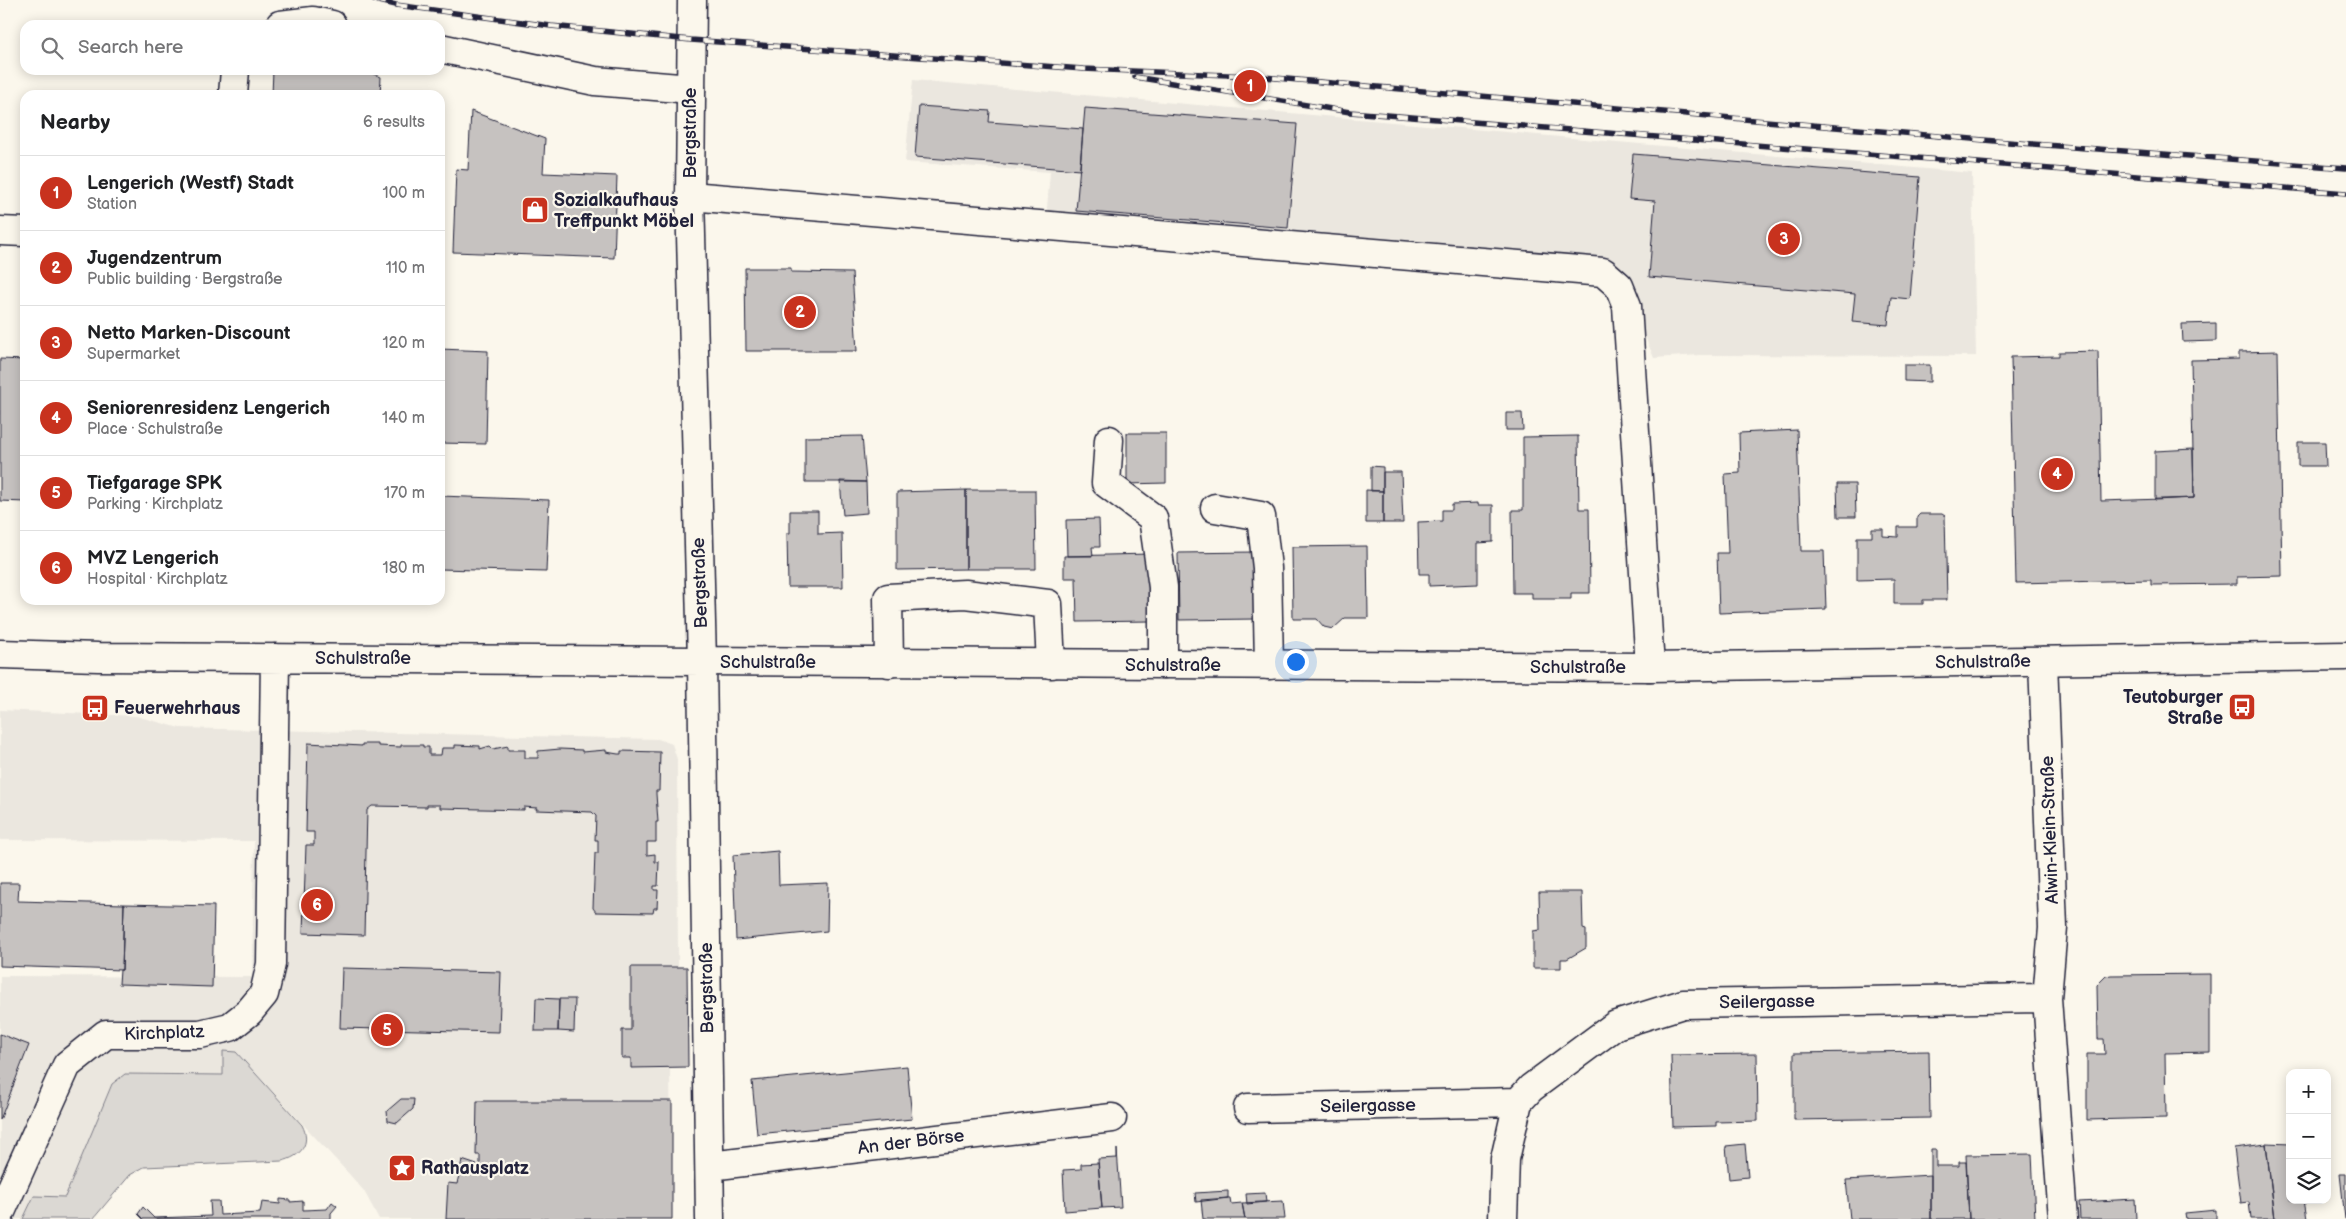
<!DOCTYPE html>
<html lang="en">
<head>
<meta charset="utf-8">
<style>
	:root { --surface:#fff; --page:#f2f2f2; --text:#202124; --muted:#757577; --line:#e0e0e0; --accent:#c8321e }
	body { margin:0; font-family:"Balsamiq Sans",sans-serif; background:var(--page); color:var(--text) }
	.controls { position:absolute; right:15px; bottom:15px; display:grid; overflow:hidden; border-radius:10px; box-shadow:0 2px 12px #0003 }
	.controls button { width:45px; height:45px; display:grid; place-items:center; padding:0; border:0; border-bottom:1px solid var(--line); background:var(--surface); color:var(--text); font:25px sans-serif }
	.you { position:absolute; left:1295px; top:661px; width:18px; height:18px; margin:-12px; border:4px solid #fff; border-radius:50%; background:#1a73e8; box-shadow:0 0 0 8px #1a73e833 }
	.badge { display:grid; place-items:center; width:32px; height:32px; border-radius:50%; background:var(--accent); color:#fff; font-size:16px; font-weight:700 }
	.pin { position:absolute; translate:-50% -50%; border:2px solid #fff; box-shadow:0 1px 5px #0006 }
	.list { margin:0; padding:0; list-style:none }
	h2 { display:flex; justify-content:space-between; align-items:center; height:65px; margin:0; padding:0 20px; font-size:21px }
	h2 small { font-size:16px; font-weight:400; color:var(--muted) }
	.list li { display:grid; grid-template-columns:32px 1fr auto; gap:15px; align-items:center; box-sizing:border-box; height:75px; padding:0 20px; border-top:1px solid var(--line) }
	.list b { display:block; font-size:19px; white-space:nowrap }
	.list p { margin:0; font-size:16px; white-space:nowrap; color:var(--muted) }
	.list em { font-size:16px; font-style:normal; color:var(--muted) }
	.icon { flex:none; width:28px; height:28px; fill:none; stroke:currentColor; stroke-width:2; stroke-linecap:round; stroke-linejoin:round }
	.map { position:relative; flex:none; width:2346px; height:1219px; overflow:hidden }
	.search { position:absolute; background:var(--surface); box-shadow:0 2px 12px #0003; left:20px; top:20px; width:425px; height:55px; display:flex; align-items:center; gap:12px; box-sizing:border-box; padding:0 18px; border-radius:15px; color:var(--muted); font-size:19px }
	.panel { position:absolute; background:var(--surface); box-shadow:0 2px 12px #0003; left:20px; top:90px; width:425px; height:515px; border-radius:15px }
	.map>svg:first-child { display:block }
	.built { fill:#ebe7df }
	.green { fill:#dbd8d3; stroke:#7e7d87 }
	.building { fill:#c6c2c0; stroke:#22223b }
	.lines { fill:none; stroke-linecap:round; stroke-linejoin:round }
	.minor-casing { stroke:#22223b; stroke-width:31 }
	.major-casing { stroke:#22223b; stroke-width:31 }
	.minor { stroke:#fbf7ec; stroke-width:28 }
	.major { stroke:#fbf7ec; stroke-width:28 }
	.rail-casing { stroke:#22223b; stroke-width:5.5 }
	.rail { stroke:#fbf7ec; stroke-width:4; stroke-dasharray:11; stroke-linecap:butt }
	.labels { text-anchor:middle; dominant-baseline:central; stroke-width:4.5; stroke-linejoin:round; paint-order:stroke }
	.street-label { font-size:18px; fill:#22223b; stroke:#fbf7ec }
	.poi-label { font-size:18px; font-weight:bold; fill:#22223b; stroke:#fbf7ec; text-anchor:start }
</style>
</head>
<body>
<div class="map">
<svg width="2346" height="1219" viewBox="0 0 2346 1219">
	<rect width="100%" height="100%" fill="#fbf7ec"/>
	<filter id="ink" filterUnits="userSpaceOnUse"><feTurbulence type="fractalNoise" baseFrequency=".02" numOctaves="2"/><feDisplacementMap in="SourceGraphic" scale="10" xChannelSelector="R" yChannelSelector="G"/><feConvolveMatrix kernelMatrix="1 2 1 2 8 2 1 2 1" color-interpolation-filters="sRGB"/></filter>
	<g filter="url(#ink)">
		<path class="built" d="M913,80L1972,173L1976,356L1700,355L1654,358L1617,270L1046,220L1050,172L905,162Z
			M0,710L136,716L180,728L658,739L672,744L677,759L678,966L687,967L688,1067H670L672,1219H379L364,1191L350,1175L236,1052L223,1051V1075L125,1074L112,1084L65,1197L34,1196L23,1219H0V976L252,977L254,841L0,840Z"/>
		<path class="green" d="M223,1051L236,1052L302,1125C312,1144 300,1157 282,1161L144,1167L130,1175L93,1219H23L34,1196L65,1197L112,1084L125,1074L223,1075Z"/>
		<path class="building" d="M273,70H364L381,77L380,95H272Z
			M919,106L990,111L989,122L1083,129L1080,170L915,157Z
			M1085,108L1297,124L1288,228L1076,211Z
			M471,111L545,139L543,173L617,176L614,258L453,252L456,169L468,170Z
			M1633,154L1920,177L1910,299L1891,297L1888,325L1852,322L1855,294L1649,277L1655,201L1629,199Z
			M745,268H791V272L852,273L857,351H746Z
			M2216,323V341L2183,342L2182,324Z
			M440,349L488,351L486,444L440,443Z
			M2098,351L2101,501L2194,498L2191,360L2239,359V352L2278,351L2282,576L2237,577V584L2151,585V580L2016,583L2011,357L2059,356V352Z
			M0,359L25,360V502L0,501Z
			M1904,365H1930V382L1904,381Z
			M1506,413H1522L1523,430H1506Z
			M1797,430L1801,551H1824L1826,609L1719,613L1717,553H1728L1725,474L1740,473L1739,433Z
			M1127,433H1166V483L1127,484Z
			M862,436L866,482H805V437Z
			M1578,436L1579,509H1589L1590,593H1571V599H1532V593H1513L1512,510H1523V437Z
			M2298,442H2325L2326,466H2298Z
			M2193,449L2194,498L2155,500V451Z
			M1371,466L1383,467V491H1371Z
			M1383,472H1401L1403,523H1383Z
			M840,481L866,482L867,513L843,515Z
			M1837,484H1855L1856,517H1838Z
			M966,490V569L897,570V492Z
			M966,490H1035L1036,569H966Z
			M1366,490L1383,491V523H1366Z
			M440,496L549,500L546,572L440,569Z
			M1478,503V505H1493V542L1478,543V584L1429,586V574H1419L1418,522L1442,521V510H1452V504Z
			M790,511H818V534L842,533L843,587H788L787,533H790Z
			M1920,514H1942L1945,516L1947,600H1923V604H1894V579L1857,580V537H1872V529H1883V536L1898,537V527H1917V517Z
			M1099,519L1100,547H1092L1093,556H1067L1066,520Z
			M1367,546L1368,618H1345L1333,629L1324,627L1317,619H1293L1292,547Z
			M1254,552L1255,619L1179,620L1178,553Z
			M1150,554L1151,621L1077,622L1076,578H1064V556Z
			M308,743L362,746V744H378V746L401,747V745H423V747H429V755H441L442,748H455V745L480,746V749L490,746L493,749L508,746V750H525V758H538V751L560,749L582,750V752L606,750V752L618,754H621V751L660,752L659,791H656V794L658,822H656V842H647V855L655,854V862H659L658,886H654V890H658L657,908H654L653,913L596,912L593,908L595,853H598V840H595L596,816L592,812L536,810L537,808L524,807V810L440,808V805H427V807L372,806L367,810L364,935L303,933L306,845H314V832H306Z
			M778,851L779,885L828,883L827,931L736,940L733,855Z
			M0,883H19L18,901L124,904L122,970L0,966Z
			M1539,892H1582L1583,929L1586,930V948L1567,959H1561V968H1533V931L1540,930Z
			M124,904L214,906L212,987L119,984L120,970H122Z
			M631,967H687L688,1067L631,1068V1058H622V1030H631Z
			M342,968L501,972L499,1032L340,1028Z
			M2210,974V1052L2165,1053L2166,1118L2087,1120V1054H2105L2104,1039H2098L2097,985L2106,976L2111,975Z
			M536,998L559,999L558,1031H535Z
			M559,999H575L574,1032L558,1031Z
			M0,1034L29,1045L0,1120Z
			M1929,1051L1930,1118L1794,1120V1053Z
			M1757,1054L1758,1121L1716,1122V1126L1673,1127L1671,1055Z
			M907,1066L912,1119L757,1134L752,1081Z
			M401,1099H414L413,1109L397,1123L388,1121L387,1111Z
			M477,1101H672V1219H446L448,1183L457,1184L462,1160L480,1166V1155H476Z
			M2266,1143L2290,1144V1200H2304L2307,1219H2275Z
			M1745,1144L1748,1177L1729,1179L1726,1146Z
			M2266,1144L2275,1219H2251L2249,1202L2241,1203L2234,1148Z
			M1117,1149L1121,1207L1102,1208L1098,1159L1117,1158Z
			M1931,1149H1936V1166H1959V1162H1966L1969,1219H1931Z
			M2032,1154L2035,1219H1969L1966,1155Z
			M1098,1163L1102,1208L1065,1211L1063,1170L1081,1169V1164Z
			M2340,1174H2346V1219H2345Z
			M1931,1175V1219H1850L1846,1180Z
			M1228,1191V1198L1196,1202L1195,1193Z
			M1265,1193L1266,1202L1247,1204L1246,1194Z
			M1228,1198H1230L1231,1204L1242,1203L1245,1219H1203L1201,1200Z
			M280,1199L290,1200V1202L303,1201V1210L327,1209L332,1202L337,1206L331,1213V1219H143L138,1214L143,1207L154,1218L211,1216L210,1201H219L220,1215L260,1213L262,1202L280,1204Z
			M2135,1199L2136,1219H2080L2079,1202Z
			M1283,1201L1285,1219H1245L1242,1203Z
			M2216,1210V1219H2186L2185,1213Z"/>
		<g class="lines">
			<g class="minor-casing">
				<path id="minor" d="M280,25L313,21L332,25
					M440,48L595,81L691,89
					M233,95L235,70
					M690,196L1603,272L1619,286L1627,306L1650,667
					M0,231L25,232
					M1109,440L1106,483L1153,518L1163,587V664
					M1215,508L1261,516L1267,568L1269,665
					M0,654L98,657L702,661L710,1219
					M2043,661L2053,928L2047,998L2063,1219
					M889,663L888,598L965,594L1048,604L1051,664
					M1248,1108L1518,1102L1531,1088L1616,1025L1683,1004L2047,998
					M710,1166L1112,1118
					M0,1214L67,1065L106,1034H200L230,1027L249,1012L264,994L271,964L275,658
					M1503,1219L1505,1159L1518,1102"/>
			</g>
			<g class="major-casing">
				<path id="major" d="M692,0L690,196L702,661L1650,667L2346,656"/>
			</g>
			<use href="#minor" class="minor"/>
			<use href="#major" class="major"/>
			<g class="rail-casing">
				<path id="rail" d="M375,0L396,5L551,26L691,40L1083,69L1252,76L1995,141L2346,168
					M1135,77L1350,112L2346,193"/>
			</g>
			<use href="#rail" class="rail"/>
		</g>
	</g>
	<defs>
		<g id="shop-square" transform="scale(1.4375)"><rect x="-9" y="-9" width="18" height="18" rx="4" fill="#c8321e" stroke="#fbf7ec"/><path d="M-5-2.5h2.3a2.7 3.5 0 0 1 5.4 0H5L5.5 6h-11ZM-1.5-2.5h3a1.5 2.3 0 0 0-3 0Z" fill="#fff"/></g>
		<g id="bus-square" transform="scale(1.4375)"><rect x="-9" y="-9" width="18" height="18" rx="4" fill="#c8321e" stroke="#fbf7ec"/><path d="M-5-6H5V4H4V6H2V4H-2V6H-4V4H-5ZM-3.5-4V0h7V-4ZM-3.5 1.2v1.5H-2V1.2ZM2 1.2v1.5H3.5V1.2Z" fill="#fff"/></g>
		<g id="sight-square" transform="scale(1.4375)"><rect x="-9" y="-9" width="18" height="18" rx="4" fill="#c8321e" stroke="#fbf7ec"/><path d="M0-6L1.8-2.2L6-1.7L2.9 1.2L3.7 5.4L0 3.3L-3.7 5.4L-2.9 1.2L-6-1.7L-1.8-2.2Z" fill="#fff"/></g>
	</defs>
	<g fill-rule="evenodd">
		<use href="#shop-square" x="535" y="210"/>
		<use href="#bus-square" x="2242" y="707"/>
		<use href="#bus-square" x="95" y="708"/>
		<use href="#sight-square" x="402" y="1168"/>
	</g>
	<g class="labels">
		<g class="street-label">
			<text transform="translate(690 133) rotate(-90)">Bergstraße</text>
			<text transform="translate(700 583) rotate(-92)">Bergstraße</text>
			<text x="363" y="658">Schulstraße</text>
			<text x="768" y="662">Schulstraße</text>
			<text transform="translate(1983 662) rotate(-1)">Schulstraße</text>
			<text x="1173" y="665">Schulstraße</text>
			<text x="1578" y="667">Schulstraße</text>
			<text transform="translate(2050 830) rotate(-92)">Alwin-Klein-Straße</text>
			<text transform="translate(707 988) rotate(-91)">Bergstraße</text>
			<text transform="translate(1767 1002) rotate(-1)">Seilergasse</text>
			<text transform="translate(164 1033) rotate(-2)">Kirchplatz</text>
			<text transform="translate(1368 1106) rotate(-1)">Seilergasse</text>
			<text transform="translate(911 1142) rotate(-7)">An der Börse</text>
		</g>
		<g class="poi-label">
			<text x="554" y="200">Sozialkaufhaus<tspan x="554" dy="21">Treffpunkt Möbel</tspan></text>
			<text x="2223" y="697" text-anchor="end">Teutoburger<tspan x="2223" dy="21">Straße</tspan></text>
			<text x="114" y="708">Feuerwehrhaus</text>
			<text x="421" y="1168">Rathausplatz</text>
		</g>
	</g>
</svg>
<div class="controls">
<button>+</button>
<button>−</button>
<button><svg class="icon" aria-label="layers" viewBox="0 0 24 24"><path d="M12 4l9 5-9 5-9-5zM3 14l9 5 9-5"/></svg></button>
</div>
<div class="you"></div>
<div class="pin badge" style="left:1250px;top:86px">1</div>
<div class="pin badge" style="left:800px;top:312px">2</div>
<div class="pin badge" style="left:1784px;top:239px">3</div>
<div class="pin badge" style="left:2057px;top:474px">4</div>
<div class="pin badge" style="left:387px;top:1030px">5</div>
<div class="pin badge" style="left:317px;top:905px">6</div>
<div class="search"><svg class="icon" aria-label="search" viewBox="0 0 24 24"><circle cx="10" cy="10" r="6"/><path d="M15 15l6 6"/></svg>Search here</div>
<section class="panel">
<h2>Nearby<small>6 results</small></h2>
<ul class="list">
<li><span class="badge">1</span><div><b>Lengerich (Westf) Stadt</b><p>Station</p></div><em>100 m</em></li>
<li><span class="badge">2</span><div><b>Jugendzentrum</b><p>Public building · Bergstraße</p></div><em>110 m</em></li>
<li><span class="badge">3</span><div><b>Netto Marken-Discount</b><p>Supermarket</p></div><em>120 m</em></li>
<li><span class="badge">4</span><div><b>Seniorenresidenz Lengerich</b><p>Place · Schulstraße</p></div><em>140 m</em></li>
<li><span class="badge">5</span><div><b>Tiefgarage SPK</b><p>Parking · Kirchplatz</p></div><em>170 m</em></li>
<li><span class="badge">6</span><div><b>MVZ Lengerich</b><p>Hospital · Kirchplatz</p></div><em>180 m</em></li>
</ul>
</section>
</div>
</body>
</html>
